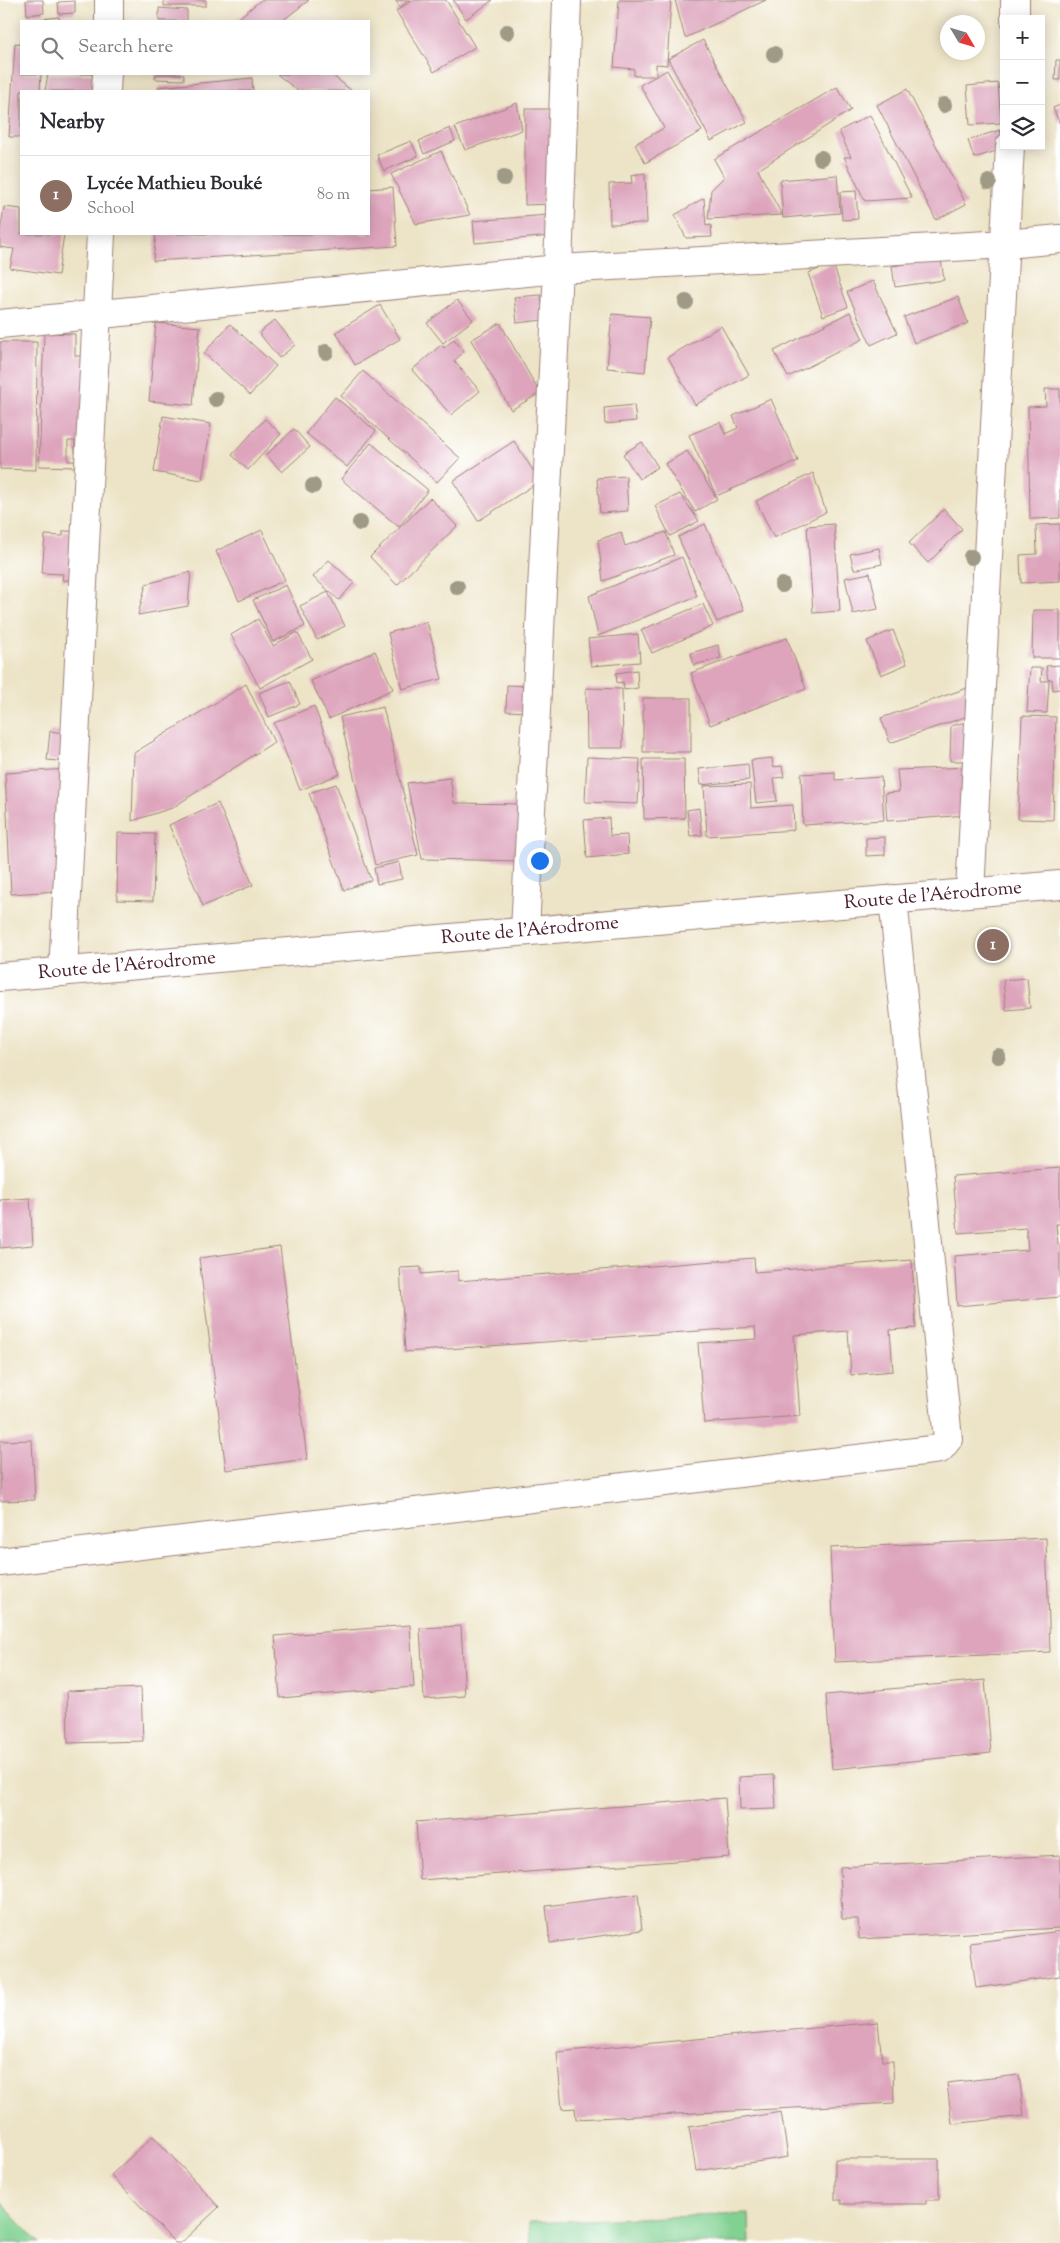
<!DOCTYPE html>
<html lang="en">
<head>
<meta charset="utf-8">
<style>
	:root { --surface:#fff; --page:#f2f2f3; --text:#2b2b33; --muted:#7c7c81; --line:#e1e1e2; --accent:#2563eb }
	body { margin:0; font-family:"Sorts Mill Goudy",serif; background:var(--page); color:var(--text) }
	.controls { position:absolute; right:15px; top:15px; display:grid; overflow:hidden; border-radius:0px; box-shadow:0 2px 12px #0003 }
	.controls button { width:45px; height:45px; display:grid; place-items:center; padding:0; border:0; border-bottom:1px solid var(--line); background:var(--surface); color:var(--text); font:25px sans-serif }
	.compass { position:absolute; left:940px; top:15px; width:45px; height:45px; border-radius:50%; background:var(--surface); box-shadow:0 2px 12px #0003; rotate:128deg }
	.you { position:absolute; left:539px; top:860px; width:18px; height:18px; margin:-12px; border:4px solid #fff; border-radius:50%; background:#1a73e8; box-shadow:0 0 0 8px #1a73e833 }
	.badge { display:grid; place-items:center; width:32px; height:32px; border-radius:50%; background:var(--accent); color:#fff; font-size:16px; font-weight:700 }
	.pin { position:absolute; translate:-50% -50%; border:2px solid #fff; box-shadow:0 1px 5px #0006 }
	.list { margin:0; padding:0; list-style:none }
	h2 { display:flex; justify-content:space-between; align-items:center; height:65px; margin:0; padding:0 20px; font-size:21px }
	h2 small { font-size:16px; font-weight:400; color:var(--muted) }
	.list li { display:grid; grid-template-columns:32px 1fr auto; gap:15px; align-items:center; box-sizing:border-box; height:80px; padding:0 20px; border-top:1px solid var(--line) }
	.list b { display:block; font-size:19px; white-space:nowrap }
	.list p { margin:0; font-size:16px; white-space:nowrap; color:var(--muted) }
	.list em { font-size:16px; font-style:normal; color:var(--muted) }
	.icon { flex:none; width:28px; height:28px; fill:none; stroke:currentColor; stroke-width:2; stroke-linecap:round; stroke-linejoin:round }
	.map { position:relative; flex:none; width:1060px; height:2243px; overflow:hidden }
	.search { position:absolute; background:var(--surface); box-shadow:0 2px 12px #0003; left:20px; top:20px; width:350px; height:55px; display:flex; align-items:center; gap:12px; box-sizing:border-box; padding:0 18px; border-radius:0px; color:var(--muted); font-size:19px }
	.panel { position:absolute; background:var(--surface); box-shadow:0 2px 12px #0003; left:20px; top:90px; width:350px; height:145px; border-radius:0px }
	.map>svg:first-child { display:block }
	.green { fill:#81d192; stroke:#66785e }
	.building { fill:#dda4bc }
	.lines { fill:none; stroke-linecap:round; stroke-linejoin:round }
	.minor-casing { stroke:#9c8279; stroke-width:30 }
	.minor { stroke:#fff; stroke-width:28 }
	.tree { fill:#9e9a85 }
	.labels { text-anchor:middle; dominant-baseline:central; stroke-width:4; stroke-linejoin:round; paint-order:stroke }
	.street-label { font-size:19px; fill:#4a1f2b; stroke:#fff }
</style>
</head>
<body>
<div class="map">
<svg width="1060" height="2243" viewBox="0 0 1060 2243">
	<rect width="100%" height="100%" fill="#fff"/>
	<filter id="ink" filterUnits="userSpaceOnUse"><feTurbulence type="fractalNoise" baseFrequency=".02" numOctaves="2"/><feDisplacementMap in="SourceGraphic" scale="10" xChannelSelector="R" yChannelSelector="G"/><feConvolveMatrix kernelMatrix="1 2 1 2 8 2 1 2 1" color-interpolation-filters="sRGB"/></filter>
	<filter id="wash" filterUnits="userSpaceOnUse"><feTurbulence type="fractalNoise" baseFrequency=".0096" numOctaves="4" result="noise"/><feDisplacementMap in="SourceGraphic" scale="20" xChannelSelector="R" yChannelSelector="G"/><feGaussianBlur stdDeviation="1.12" result="paint"/><feColorMatrix in="noise" values="0 0 0 0 0 0 0 0 0 0 0 0 0 0 0 0 0 1.4 0 .05"/><feComposite in="paint" operator="in"/></filter>
	<g filter="url(#wash)">
		<rect width="100%" height="100%" fill="#ede4c7"/>
		<path class="green" d="M0,2202L39,2243H0Z
			M749,2214L750,2243H530L529,2222Z"/>
		<g id="blocks">
			<path class="building" d="M26,0H43L44,13L27,15Z
				M164,0H206V6H164Z
				M261,0H309L282,21H235Z
				M395,0H409L400,7Z
				M413,0H446L475,47L434,72L396,11Z
				M453,0H493L466,19Z
				M619,0H671L667,65L656,64V76H634V69L614,67Z
				M675,0H766L685,38Z
				M75,1V13L59,14L58,2Z
				M159,8L187,10V21H159Z
				M59,17L60,21H33V20Z
				M703,40L747,122L711,141L668,59Z
				M15,43L21,44V74H41L40,91H21V137H9Z
				M1056,60H1060V80H1055Z
				M667,70L702,131L645,163L635,144L664,128L640,85Z
				M48,74H89L114,78L112,91H45Z
				M156,74H184V80L155,79Z
				M277,74H331L352,91H298Z
				M252,78L253,91H159L158,87Z
				M998,83L1001,123L970,125L967,86Z
				M837,87L851,110L758,170L782,215L708,219L711,190L724,177L714,159Z
				M907,89L966,204L936,220L877,105Z
				M517,103L522,130L465,150L455,127Z
				M1060,105V124L1053,108Z
				M525,109H552V204L525,205Z
				M870,115L912,198L865,201L844,157H851L839,131Z
				M450,128L455,141L424,154L419,141Z
				M1000,130L1004,142L1009,147L974,158L968,140Z
				M411,141L418,156L384,171L377,155Z
				M441,151L470,215L416,224L391,174Z
				M645,173L647,223L610,224L609,184L632,183L631,175Z
				M837,175L840,213L783,218L780,180Z
				M393,187L397,246L153,261L156,234H369V189Z
				M856,191L858,219L842,220L840,192Z
				M704,198L706,226L711,225L712,237L686,238L675,215Z
				M4,207L21,209V234H64L58,275L10,268L14,249L0,247V233Z
				M560,214L562,235L475,243L473,221Z
				M941,259L944,280L895,287L892,266Z
				M833,264L848,307L823,316L808,273Z
				M873,281L897,333L871,345L847,292Z
				M541,295L543,320L517,323L514,297Z
				M958,297L968,323L914,343L904,317Z
				M457,300L473,320L443,343L427,323Z
				M380,305L400,339L355,365L336,332Z
				M850,312L863,339L788,377L774,351Z
				M612,314L650,317L645,372L607,368Z
				M275,320L295,345L279,358L259,333Z
				M156,323L200,327L193,405L149,401Z
				M500,323L540,393L511,410L471,340Z
				M230,324L276,366L250,395L204,353Z
				M721,326L749,375L695,405L668,357Z
				M44,333L75,334V356H94L90,454L75,453V441H68V461H75V467L39,466Z
				M454,339L464,352L454,361L480,391L451,415L412,370L441,345L444,348Z
				M0,342H37L36,470L0,469Z
				M363,371L460,458L437,482L341,396Z
				M1045,389H1060V518L1030,519L1028,407L1046,406Z
				M335,397L376,431L347,467L306,433Z
				M771,399L798,461L716,496L689,435L720,422L725,434L738,428L733,416Z
				M634,405L636,421L605,424L604,408Z
				M163,416L211,424L202,480L154,472Z
				M265,419L281,434L248,470L232,455Z
				M294,429L310,447L282,472L266,455Z
				M514,441L540,481L478,521L453,481Z
				M642,442L658,467L639,479L623,454Z
				M371,443L428,490L399,527L341,479Z
				M687,451L717,499L695,512L665,464Z
				M813,473L826,512L774,538L756,501Z
				M626,476L628,511L600,513L597,478Z
				M680,494L699,521L670,536L655,506Z
				M430,498L457,526L397,585L370,557Z
				M944,509L962,529L928,563L909,543Z
				M705,524L744,610L717,622L678,537Z
				M834,524L840,611L813,613L807,526Z
				M1060,524V581L1021,583L1020,555L1037,554L1036,525Z
				M262,530L285,580L239,601L216,551Z
				M63,531L96,532L93,582L62,580L63,574L42,573L45,535L63,536Z
				M621,532L625,546L666,532L674,555L603,581L598,540Z
				M879,548L882,564L854,570L850,554Z
				M682,557L697,596L598,636L589,596Z
				M329,560L354,583L339,600L313,577Z
				M191,572L188,606L138,615L146,584Z
				M870,573L878,609L853,614L845,578Z
				M286,585L305,626L273,642L253,600Z
				M328,592L345,626L317,640L300,606Z
				M703,604L713,626L652,653L641,630Z
				M1033,610H1060V658H1032Z
				M258,619L273,646L297,632L312,659L260,688L231,635Z
				M427,622L442,679L402,689L388,633Z
				M893,630L907,664L881,675L867,641Z
				M638,634L640,662L591,666L588,639Z
				M787,638L806,689L710,725L691,673Z
				M718,645L721,658L694,665L691,653Z
				M375,651L393,689L329,719L311,681Z
				M1060,665V689L1053,690L1052,679L1048,680L1046,666Z
				M1030,668H1042L1041,681H1049L1047,713L1027,712Z
				M637,670L638,688L624,690L623,682L617,683L616,673Z
				M290,681L300,704L269,717L259,693Z
				M246,684L274,742L172,808L132,821L134,753Z
				M507,685L529,686L528,712L506,711Z
				M970,687L979,712L890,743L881,718Z
				M586,688L622,689L623,748H587Z
				M643,698H691V752H643Z
				M314,706L340,774L300,790L274,723Z
				M383,707L418,855L375,865L340,717Z
				M1022,716L1056,717L1053,820L1018,819Z
				M981,718L966,761H950L951,726Z
				M50,731L72,734L68,762L47,760Z
				M587,757L640,759L638,804L585,802Z
				M772,758L773,767L782,766L784,777L774,778L777,801L756,803L751,760Z
				M643,759H684L685,818L644,819Z
				M748,764L749,780L701,785L699,769Z
				M969,767L967,815L887,821L885,793L899,792L897,770Z
				M68,769L74,890L11,894L5,773Z
				M835,772V780L881,777L884,820L803,825L801,774Z
				M450,778L454,803L525,804L523,861L422,859L407,783Z
				M336,784L371,880L344,890L309,793Z
				M750,784L751,808L793,805L794,830L707,836L704,786Z
				M218,803L253,885L203,906L169,825Z
				M699,808L702,835L690,836L687,810Z
				M609,818L610,836L627,835L628,854L587,858L584,820Z
				M118,833L155,834L153,901L117,900Z
				M885,837V855L866,856V838Z
				M399,862L402,879L377,884L374,868Z
				M1027,978L1030,1008L1006,1010L1003,980Z
				M1060,1168V1224H1056L1058,1245L1060,1244V1297L957,1306L954,1256L1028,1250L1026,1228L958,1233L953,1176Z
				M30,1198L33,1245L0,1248V1200Z
				M280,1247L307,1459L226,1470L199,1258Z
				M754,1258L755,1272L912,1260L916,1328L890,1330L893,1371L851,1375L848,1331L794,1335L800,1416L704,1423L698,1343L756,1339L755,1327L405,1352L400,1268L421,1267V1274L458,1271V1281Z
				M32,1440L35,1500L0,1501V1441Z
				M1046,1538L1050,1652L835,1662L830,1548Z
				M410,1625L414,1687L280,1698L275,1636Z
				M461,1626L465,1696L424,1699L420,1628Z
				M985,1680L991,1753L832,1769L826,1695Z
				M141,1688L143,1741L68,1743L67,1691Z
				M774,1775L776,1809L740,1810L739,1777Z
				M725,1798L729,1857L420,1880L416,1822Z
				M1060,1855V1928L859,1939L858,1919H842L840,1867Z
				M638,1894L642,1930L550,1943L546,1906Z
				M1060,1931V1976L976,1988L970,1943Z
				M878,2022L882,2061H893L894,2103L576,2119L575,2108L562,2109L557,2052Z
				M1019,2075L1024,2116L952,2124L947,2083Z
				M781,2112L788,2157L696,2171L689,2127Z
				M153,2136L219,2207L181,2243H175L111,2175Z
				M835,2159H939V2200H926V2204H841V2200H835Z"/>
		</g>
	</g>
	<g filter="url(#ink)">
		<use href="#blocks" fill-opacity="0" stroke="#9c8279" stroke-width="1"/>
		<g class="lines">
			<g class="minor-casing">
				<path id="minor" d="M1015,19V0
					M109,21V0
					M106,91L107,74
					M0,324L558,269L1006,244L1060,239
					M970,892L1010,146
					M525,931L558,269L567,0
					M63,972L101,234
					M0,977L1060,885
					M0,1562L940,1449L948,1439L893,899"/>
			</g>
			<use href="#minor" class="minor"/>
		</g>
		<g class="tree">
			<circle cx="507" cy="32" r="8"/>
			<circle cx="774" cy="54" r="8"/>
			<circle cx="944" cy="105" r="8"/>
			<circle cx="821" cy="158" r="8"/>
			<circle cx="504" cy="178" r="8"/>
			<circle cx="989" cy="182" r="8"/>
			<circle cx="686" cy="302" r="8"/>
			<circle cx="326" cy="352" r="8"/>
			<circle cx="216" cy="399" r="8"/>
			<circle cx="313" cy="486" r="8"/>
			<circle cx="360" cy="523" r="8"/>
			<circle cx="971" cy="557" r="8"/>
			<circle cx="782" cy="585" r="8"/>
			<circle cx="457" cy="587" r="8"/>
			<circle cx="998" cy="1056" r="8"/>
		</g>
	</g>
	<g class="labels">
		<g class="street-label">
			<text transform="translate(933 896) rotate(-5)">Route de l'Aérodrome</text>
			<text transform="translate(530 931) rotate(-5)">Route de l'Aérodrome</text>
			<text transform="translate(127 966) rotate(-5)">Route de l'Aérodrome</text>
		</g>
	</g>
</svg>
<div class="controls">
<button>+</button>
<button>−</button>
<button><svg class="icon" aria-label="layers" viewBox="0 0 24 24"><path d="M12 4l9 5-9 5-9-5zM3 14l9 5 9-5"/></svg></button>
</div>
<svg class="compass" viewBox="-18 -18 36 36"><path d="M0-13l5 13h-10z" fill="#e53935"/><path d="M0 13l5-13h-10z" fill="#7c7c81"/></svg>
<div class="you"></div>
<div class="pin badge" style="left:993px;top:945px;background:#8d6e63">1</div>
<div class="search"><svg class="icon" aria-label="search" viewBox="0 0 24 24"><circle cx="10" cy="10" r="6"/><path d="M15 15l6 6"/></svg>Search here</div>
<section class="panel">
<h2>Nearby<small></small></h2>
<ul class="list">
<li><span class="badge" style="background:#8d6e63">1</span><div><b>Lycée Mathieu Bouké</b><p>School</p></div><em>80 m</em></li>
</ul>
</section>
</div>
</body>
</html>
